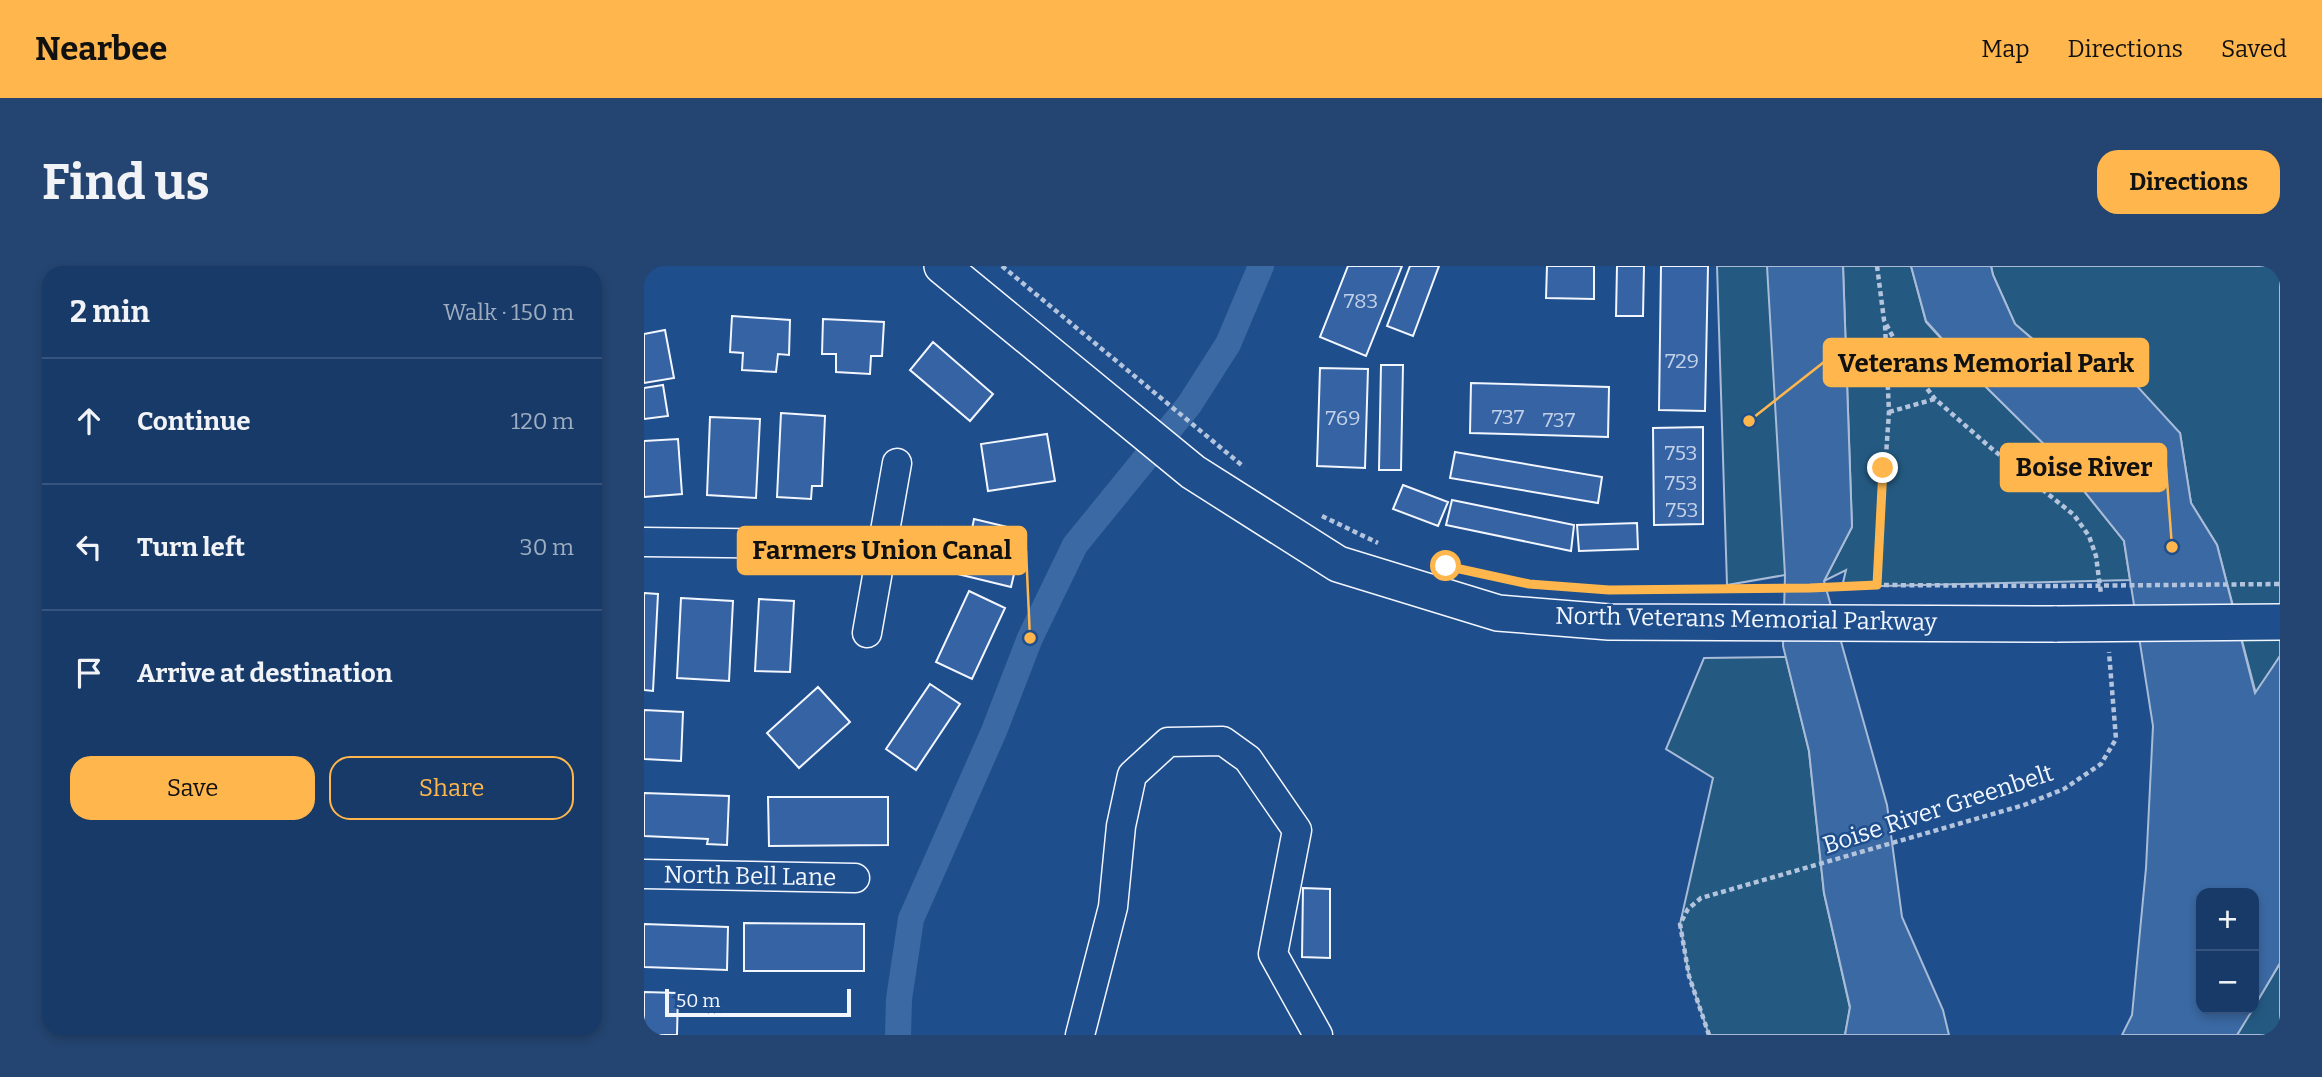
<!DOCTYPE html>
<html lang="en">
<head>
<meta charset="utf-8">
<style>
	:root { --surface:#173a69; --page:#244571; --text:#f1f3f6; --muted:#9eadc0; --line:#36547d; --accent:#ffb74d }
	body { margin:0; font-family:Bitter,serif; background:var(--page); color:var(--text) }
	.controls { position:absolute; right:21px; bottom:21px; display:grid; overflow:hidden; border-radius:14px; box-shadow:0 4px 10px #0003 }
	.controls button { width:63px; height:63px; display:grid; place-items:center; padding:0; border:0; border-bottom:2px solid var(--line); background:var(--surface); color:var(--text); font:35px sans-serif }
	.scale { position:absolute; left:21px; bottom:18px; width:186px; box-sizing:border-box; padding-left:7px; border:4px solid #f2f6ff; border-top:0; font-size:19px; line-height:24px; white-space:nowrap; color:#f2f6ff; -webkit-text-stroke:5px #1f4e8c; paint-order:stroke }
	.stop { position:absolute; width:21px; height:21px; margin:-16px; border:5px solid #ffb74d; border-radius:50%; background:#fff }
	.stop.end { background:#ffb74d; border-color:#fff; box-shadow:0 2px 7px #0008 }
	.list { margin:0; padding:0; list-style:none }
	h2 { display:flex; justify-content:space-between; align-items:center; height:91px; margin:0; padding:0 28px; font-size:30px }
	h2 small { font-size:23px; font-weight:400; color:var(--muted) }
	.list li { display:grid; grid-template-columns:46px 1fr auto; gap:21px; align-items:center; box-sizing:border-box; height:126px; padding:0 28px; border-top:2px solid var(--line) }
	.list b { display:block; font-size:26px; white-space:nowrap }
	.list em { font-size:23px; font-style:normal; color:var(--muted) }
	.actions { display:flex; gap:14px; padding:21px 28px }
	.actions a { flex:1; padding:16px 0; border:2px solid var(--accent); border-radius:21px; text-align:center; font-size:24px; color:var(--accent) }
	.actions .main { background:var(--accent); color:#111 }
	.icon { flex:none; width:38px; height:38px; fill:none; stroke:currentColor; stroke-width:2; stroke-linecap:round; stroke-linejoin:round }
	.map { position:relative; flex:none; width:1636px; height:769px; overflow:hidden; border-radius:21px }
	header { display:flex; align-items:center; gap:42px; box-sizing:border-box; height:98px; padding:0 35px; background:var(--accent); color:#111 }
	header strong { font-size:33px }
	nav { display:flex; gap:38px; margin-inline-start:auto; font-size:24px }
	.intro { display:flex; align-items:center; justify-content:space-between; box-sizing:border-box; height:168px; padding:0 42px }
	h1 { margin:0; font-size:49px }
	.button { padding:18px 32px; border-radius:21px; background:var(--accent); color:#111; font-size:24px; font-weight:700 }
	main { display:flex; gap:42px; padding:0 42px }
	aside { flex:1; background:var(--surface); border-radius:21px; box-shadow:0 4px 10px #0003 }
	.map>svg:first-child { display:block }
	.green { fill:#245a82; stroke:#a8bbd7; stroke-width:2 }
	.water { fill:#3b69a3; stroke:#a8bbd7; stroke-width:2 }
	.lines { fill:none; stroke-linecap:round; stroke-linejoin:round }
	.canal { stroke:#3b69a3; stroke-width:26 }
	.building { fill:#3563a3; stroke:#f2f6ff; stroke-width:2 }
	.minor-casing { stroke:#f2f6ff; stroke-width:31 }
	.major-casing { stroke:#f2f6ff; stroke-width:38 }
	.path { stroke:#b3c4dc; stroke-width:4.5; stroke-dasharray:5 3.5; stroke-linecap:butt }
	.minor { stroke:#1f4e8c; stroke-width:28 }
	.major { stroke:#1f4e8c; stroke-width:35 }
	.major-bridge-casing { stroke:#f2f6ff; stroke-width:38; stroke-linecap:butt }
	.path-bridge { stroke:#b3c4dc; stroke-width:4.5; stroke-dasharray:5 3.5; stroke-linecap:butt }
	.major-bridge { stroke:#1f4e8c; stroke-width:35 }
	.route { stroke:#ffb74d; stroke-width:9 }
	.labels { text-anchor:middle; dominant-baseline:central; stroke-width:5; stroke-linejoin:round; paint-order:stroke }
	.number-label { font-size:21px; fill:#c3d1e8 }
	.street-label { font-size:24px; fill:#f2f6ff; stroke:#1f4e8c }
	.leader { fill:none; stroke:#ffb74d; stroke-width:2.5 }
	.callout-dot { fill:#ffb74d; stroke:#1f4e8c; stroke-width:2.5 }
	.callout { fill:#ffb74d; stroke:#ffb74d; stroke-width:2.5 }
	.callout-label { font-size:26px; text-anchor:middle; font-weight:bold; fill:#111 }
</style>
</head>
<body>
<header>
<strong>Nearbee</strong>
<nav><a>Map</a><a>Directions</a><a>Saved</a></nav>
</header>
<div class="intro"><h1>Find us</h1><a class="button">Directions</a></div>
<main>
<aside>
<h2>2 min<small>Walk · 150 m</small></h2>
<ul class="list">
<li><svg class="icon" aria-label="ahead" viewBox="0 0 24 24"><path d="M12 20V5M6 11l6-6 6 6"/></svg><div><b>Continue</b></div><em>120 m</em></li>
<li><svg class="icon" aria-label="left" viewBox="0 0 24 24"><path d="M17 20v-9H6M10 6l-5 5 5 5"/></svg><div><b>Turn left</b></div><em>30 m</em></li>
<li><svg class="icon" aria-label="arrive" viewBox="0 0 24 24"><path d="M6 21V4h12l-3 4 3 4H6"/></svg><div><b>Arrive at destination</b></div></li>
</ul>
<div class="actions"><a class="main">Save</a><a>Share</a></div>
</aside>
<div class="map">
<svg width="1636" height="769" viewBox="0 0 1636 769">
	<rect width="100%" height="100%" fill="#1f4e8c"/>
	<path class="green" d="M1073,0H1131L1163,301L1141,309L1083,319Z
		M1199,0H1267L1282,56L1338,117L1412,190L1480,275L1486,314L1198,321L1202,304L1180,315L1208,261Z
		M1347,0H1636V390L1612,428L1573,279L1547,237L1536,167L1438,115L1371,58L1349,9Z
		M1142,391L1165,485L1180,627L1206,742L1201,769H1065L1045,710L1036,658L1069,512L1022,483L1060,392Z
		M1636,697V769H1593Z"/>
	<path class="water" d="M1123,0H1199L1208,261L1180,315L1243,539L1258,651L1299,744L1305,769H1201L1206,741L1180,627L1165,485L1139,380L1141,309Z
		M1267,0H1347L1349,9L1371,58L1437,115L1482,108L1536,167L1547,237L1573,279L1611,427L1636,390V697L1610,741V627H1557V743H1609L1593,769H1478L1488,749L1502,602L1509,460L1480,275L1412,190L1338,117L1282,55Z"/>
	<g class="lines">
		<path class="canal" d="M254,769L255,733L267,653L350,465L386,372L431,279L545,139L584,78L617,0"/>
	</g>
	<path class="building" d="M704,0H758L722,90L676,71Z
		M766,0H795L769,70L743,60Z
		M903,0H950V33L902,32Z
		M973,0H1000L999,50H972Z
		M1017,0H1064L1061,145L1015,144Z
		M88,50L146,54L145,89L134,88L132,106L98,104L99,87L86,86Z
		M179,53L240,56L238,90H227L226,108L192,106V88H178Z
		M21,64L30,112L0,117V68Z
		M289,76L349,128L326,155L266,104Z
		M737,99H759L757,204H735Z
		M676,102L724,103L721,202L673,200Z
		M827,117L965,121L964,171L826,167Z
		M19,119L24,150L0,153V122Z
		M137,147L181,150L178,220H168L167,233L133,231Z
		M66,151L116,153L112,232L63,229Z
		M1059,161V258L1010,259L1009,162Z
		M403,168L411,215L344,225L337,178Z
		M34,173L38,228L0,231V175Z
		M811,186L958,211L954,237L806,212Z
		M759,219L804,236L794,260L749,243Z
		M808,234L930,259L927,285L802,259Z
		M330,253L380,265L367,321L289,302L298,261L327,268Z
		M993,257L994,283L935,285L933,259Z
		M325,325L361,342L328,413L292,396Z
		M0,327L14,328L9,425L0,424Z
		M37,332L89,335L85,415L33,412Z
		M115,333L150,335L146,406L111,405Z
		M286,418L316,438L272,504L242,483Z
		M174,421L206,456L155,502L123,467Z
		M0,444L39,446L37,495L0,493Z
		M0,527L85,530L83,579L63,578L64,573L0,570Z
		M124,531H244V579L125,580Z
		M659,622L686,623V692L658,691Z
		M100,657L220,658V705H100Z
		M0,658L84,661L83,704L0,701Z
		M0,726L34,727L33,769H0Z"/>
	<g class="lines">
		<g class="minor-casing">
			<path id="minor" d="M0,276L239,279
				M223,367L253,197
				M0,608L211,612
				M436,769L469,641L477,560L488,509L524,476L579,475L604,493L653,564L629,688L674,769"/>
		</g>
		<g class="major-casing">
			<path id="major" d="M298,0L549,206L694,298L854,347L965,356L1413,358"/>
		</g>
		<path class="path" d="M358,0L600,201
			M1233,0L1240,54L1260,92L1291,133L1347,182L1430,249L1445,270L1452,290L1457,328
			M1245,146L1291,133
			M678,250L734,277
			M845,311L878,317
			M1233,319L1245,146L1241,59
			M985,324L1166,322L1233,319L1409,320
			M1065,769L1045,710L1036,658L1044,643L1057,632L1380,539L1420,523L1457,498L1472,473L1465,386"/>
		<use href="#minor" class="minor"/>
		<use href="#major" class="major"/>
		<g class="major-bridge-casing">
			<path id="major-bridge" d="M1413,358L1636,356"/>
		</g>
		<path class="path-bridge" d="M1409,320L1636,318"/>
		<use href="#major-bridge" class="major-bridge"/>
	</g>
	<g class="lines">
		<path class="route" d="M802,300L885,318L965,324L1166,322L1233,319L1239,202"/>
	</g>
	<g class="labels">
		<g class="number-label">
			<text x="717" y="35">783</text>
			<text x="1038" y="95">729</text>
			<text x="864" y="151">737</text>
			<text x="699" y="152">769</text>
			<text x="915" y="154">737</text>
			<text x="1037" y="187">753</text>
			<text x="1037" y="217">753</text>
			<text x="1038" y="244">753</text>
		</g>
		<g class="street-label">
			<text transform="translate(1102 353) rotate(1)">North Veterans Memorial Parkway</text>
			<text transform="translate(1294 543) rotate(-18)">Boise River Greenbelt</text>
			<text transform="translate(106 610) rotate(1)">North Bell Lane</text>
		</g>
	</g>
	<path class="leader" d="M1105 155L1180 96M1528 281L1522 201M386 372L382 284"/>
	<g class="callout-dot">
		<circle cx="1105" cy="155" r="7"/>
		<circle cx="1528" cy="281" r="7"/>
		<circle cx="386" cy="372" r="7"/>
	</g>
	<g class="callout">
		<rect x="1180" y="73" width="324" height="47" rx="7"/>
		<rect x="1357" y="178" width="165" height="47" rx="7"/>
		<rect x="94" y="261" width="288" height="47" rx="7"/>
	</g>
	<g class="callout-label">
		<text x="1342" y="106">Veterans Memorial Park</text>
		<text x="1440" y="210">Boise River</text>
		<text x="238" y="293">Farmers Union Canal</text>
	</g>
</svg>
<div class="controls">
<button>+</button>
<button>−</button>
</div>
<div class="scale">50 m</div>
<div class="stop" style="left:802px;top:300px"></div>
<div class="stop end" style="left:1239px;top:202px"></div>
</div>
</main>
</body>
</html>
